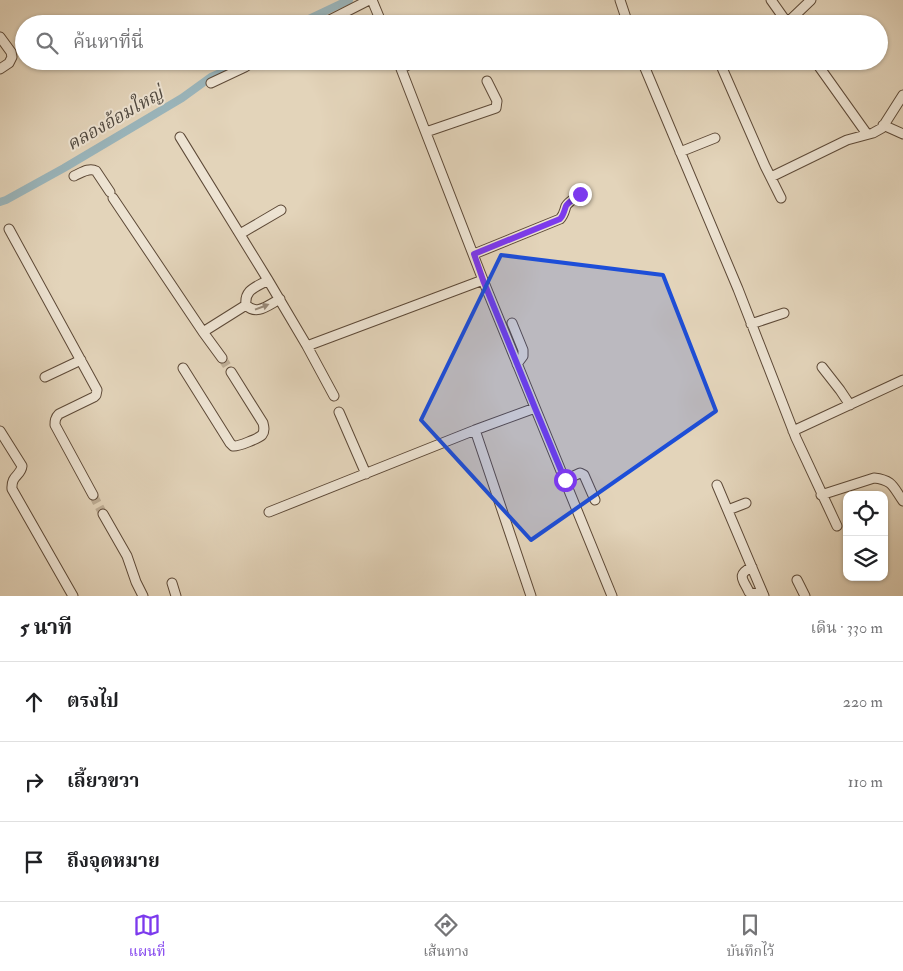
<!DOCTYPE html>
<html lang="th">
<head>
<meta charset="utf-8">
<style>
	:root { --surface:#fff; --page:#f2f2f2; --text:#202124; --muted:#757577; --line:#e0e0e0; --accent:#7c3aed }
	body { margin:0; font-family:"IM FELL Double Pica","Noto Serif Thai",serif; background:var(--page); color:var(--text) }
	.controls { position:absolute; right:15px; bottom:15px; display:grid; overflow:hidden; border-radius:10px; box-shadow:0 1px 4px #0004 }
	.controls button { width:45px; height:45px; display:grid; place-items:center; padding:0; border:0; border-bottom:1px solid var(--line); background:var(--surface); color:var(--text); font:25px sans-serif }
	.stop { position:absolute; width:15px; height:15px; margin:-11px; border:4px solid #7c3aed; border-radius:50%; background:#fff }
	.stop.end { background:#7c3aed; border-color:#fff; box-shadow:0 1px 5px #0008 }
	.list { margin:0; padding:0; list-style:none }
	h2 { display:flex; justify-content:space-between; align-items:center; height:65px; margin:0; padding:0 20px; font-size:21px }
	h2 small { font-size:16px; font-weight:400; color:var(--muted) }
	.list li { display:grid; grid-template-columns:32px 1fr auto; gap:15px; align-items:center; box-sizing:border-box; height:80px; padding:0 20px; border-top:1px solid var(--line) }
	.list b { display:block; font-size:19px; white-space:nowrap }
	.list em { font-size:16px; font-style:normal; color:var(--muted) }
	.icon { flex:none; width:28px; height:28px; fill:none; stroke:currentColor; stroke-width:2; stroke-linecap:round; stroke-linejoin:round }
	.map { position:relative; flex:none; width:903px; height:596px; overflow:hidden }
	.search { position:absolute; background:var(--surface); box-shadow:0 1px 4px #0004; left:15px; right:15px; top:15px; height:55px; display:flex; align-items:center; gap:12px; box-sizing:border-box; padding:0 18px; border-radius:28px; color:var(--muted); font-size:19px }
	.sheet { height:305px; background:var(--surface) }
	nav { display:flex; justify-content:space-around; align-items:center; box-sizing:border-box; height:70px; border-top:1px solid var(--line); background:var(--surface); font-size:14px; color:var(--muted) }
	nav a { display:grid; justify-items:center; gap:2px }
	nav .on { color:var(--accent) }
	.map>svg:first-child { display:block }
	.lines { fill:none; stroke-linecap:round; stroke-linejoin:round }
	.canal { stroke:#9ab5bb; stroke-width:8 }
	.minor-tunnel { stroke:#bfaf97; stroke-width:9; stroke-dasharray:9 4.5; stroke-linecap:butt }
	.minor-casing { stroke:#5d4937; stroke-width:11 }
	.minor { stroke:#ede3d2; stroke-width:9 }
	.oneway { fill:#988978 }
	.route { stroke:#7c3aed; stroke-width:6 }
	.marked { fill:#1d4ed8; fill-opacity:0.2; stroke:#1d4ed8; stroke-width:4; stroke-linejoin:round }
	.labels { text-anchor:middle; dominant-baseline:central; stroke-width:4; stroke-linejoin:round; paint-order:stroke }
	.water-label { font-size:18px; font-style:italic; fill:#504940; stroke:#ede3d2 }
</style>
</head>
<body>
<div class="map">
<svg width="903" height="596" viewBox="0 0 903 596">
	<rect width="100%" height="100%" fill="#e3d4ba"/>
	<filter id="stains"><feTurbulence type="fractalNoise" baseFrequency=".004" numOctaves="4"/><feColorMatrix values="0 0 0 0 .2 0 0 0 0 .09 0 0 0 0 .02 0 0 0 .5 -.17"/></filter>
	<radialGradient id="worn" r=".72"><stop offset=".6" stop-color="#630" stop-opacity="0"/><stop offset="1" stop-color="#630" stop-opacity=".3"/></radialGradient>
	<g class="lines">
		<path class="canal" d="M298,24L349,0
			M0,202L6,200L64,168L182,98L211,77L241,64L244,61"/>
		<path class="minor-tunnel" d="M222,358L231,372
			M93,495L103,514"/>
		<g class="minor-casing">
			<path id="minor" d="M372,0L382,24
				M620,0L628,24
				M771,0L788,24
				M787,23L811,0
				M322,24L369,0
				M0,37L11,52L12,57L9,63L0,69
				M398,61L483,280L612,596
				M642,61L738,289L796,438L837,526
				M719,61L765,166L781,198
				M815,61L867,134
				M401,68L418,61
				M211,83L245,67L254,61
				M883,125L903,134
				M426,132L496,108L497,101L487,81
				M180,137L268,280L307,346L483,280
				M680,152L715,138
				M74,176C81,173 89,167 96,171L110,192
				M771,177L847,140L873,133L882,128L903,95
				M113,198L203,332L246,305
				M9,229L97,390L96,395L94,397L59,414C55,418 55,421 55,425L93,495
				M240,234L281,210
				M474,254L560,219C564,215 564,212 566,206C569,201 576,198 580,194
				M246,305C257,316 268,305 280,299
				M246,305C244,289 257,287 268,280
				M512,323L523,350V356L517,364
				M751,324L784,313
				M203,332L222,358
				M307,346L334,396
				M822,367L840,390L850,405
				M183,368L230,443C231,444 232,445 233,446C238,447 259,438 262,435C265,431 264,427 263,423L231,372
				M45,377L81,360
				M339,412L366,474
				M475,430L531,596
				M0,431L22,466C21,476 11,475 12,489L73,596
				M793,431L903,380
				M565,480L580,473L584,475L595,500
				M717,485L764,596
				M821,495L874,478C893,480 893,487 903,501
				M728,510L746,503
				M269,512L475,430L535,408
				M103,514L127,556L136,582L143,596
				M752,567C736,575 743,579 749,592L755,594L762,592
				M797,580L805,596
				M172,583L176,596"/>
		</g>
		<use href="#minor" class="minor"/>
	</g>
	<defs><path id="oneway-solid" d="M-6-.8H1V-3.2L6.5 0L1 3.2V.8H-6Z" transform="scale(1.25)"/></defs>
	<use class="oneway" href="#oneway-solid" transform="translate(262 307) rotate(-21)"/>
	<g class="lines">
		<path class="route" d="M565,480L535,408L483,280L474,254L560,219C564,215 564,211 566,206C569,201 576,198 580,194"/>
	</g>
	<path class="marked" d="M501,255L663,275L716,411L531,540L421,420Z"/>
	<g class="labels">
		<g class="water-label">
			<text transform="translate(115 119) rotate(-30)">คลองอ้อมใหญ่</text>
		</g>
	</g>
	<rect width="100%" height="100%" filter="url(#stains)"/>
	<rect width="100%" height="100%" fill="url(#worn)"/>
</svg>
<div class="controls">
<button><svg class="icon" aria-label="locate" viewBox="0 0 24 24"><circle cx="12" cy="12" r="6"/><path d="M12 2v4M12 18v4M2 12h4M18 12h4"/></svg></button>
<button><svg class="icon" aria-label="layers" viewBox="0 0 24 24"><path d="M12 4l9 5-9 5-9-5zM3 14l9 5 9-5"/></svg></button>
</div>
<div class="stop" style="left:565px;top:480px"></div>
<div class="stop end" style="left:580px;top:194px"></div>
<div class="search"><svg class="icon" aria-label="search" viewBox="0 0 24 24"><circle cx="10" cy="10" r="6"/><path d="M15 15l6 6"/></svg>ค้นหาที่นี่</div>
</div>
<section class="sheet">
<h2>5 นาที<small>เดิน · 330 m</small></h2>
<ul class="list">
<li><svg class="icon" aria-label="ahead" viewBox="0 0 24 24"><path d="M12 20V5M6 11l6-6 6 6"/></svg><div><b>ตรงไป</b></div><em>220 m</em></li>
<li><svg class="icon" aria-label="right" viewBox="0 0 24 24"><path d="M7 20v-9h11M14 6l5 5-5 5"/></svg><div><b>เลี้ยวขวา</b></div><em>110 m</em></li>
<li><svg class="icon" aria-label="arrive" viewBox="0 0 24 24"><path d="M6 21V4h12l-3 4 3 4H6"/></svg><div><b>ถึงจุดหมาย</b></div></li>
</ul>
</section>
<nav>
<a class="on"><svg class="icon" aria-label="map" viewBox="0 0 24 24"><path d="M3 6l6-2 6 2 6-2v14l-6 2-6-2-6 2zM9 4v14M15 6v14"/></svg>แผนที่</a>
<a><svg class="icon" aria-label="directions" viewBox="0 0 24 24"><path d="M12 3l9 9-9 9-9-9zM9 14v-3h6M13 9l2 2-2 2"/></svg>เส้นทาง</a>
<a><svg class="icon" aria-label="saved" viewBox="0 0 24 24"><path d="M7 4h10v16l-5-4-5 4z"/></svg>บันทึกไว้</a>
</nav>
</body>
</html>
